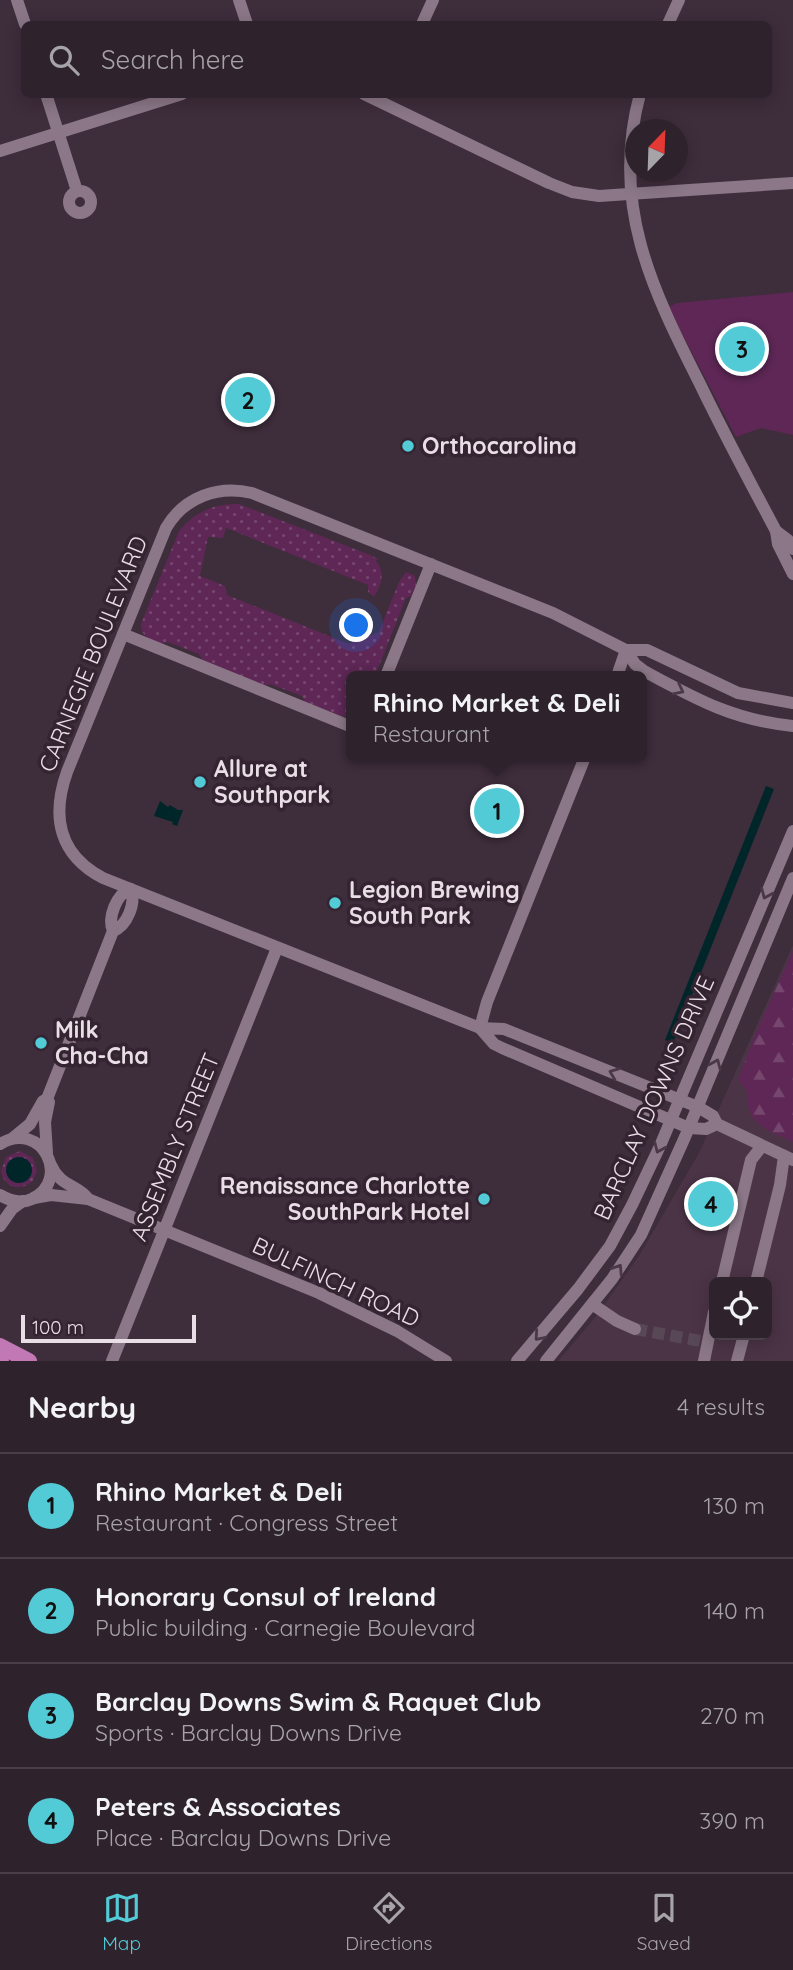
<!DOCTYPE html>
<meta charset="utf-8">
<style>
body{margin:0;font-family:Quicksand,sans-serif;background:#362a34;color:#f1f3f6}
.controls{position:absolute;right:21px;bottom:21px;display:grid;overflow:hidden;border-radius:10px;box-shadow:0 4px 18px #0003}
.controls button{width:63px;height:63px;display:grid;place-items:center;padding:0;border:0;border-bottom:2px solid #493f48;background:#2e222c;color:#f1f3f6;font:35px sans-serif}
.compass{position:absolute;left:625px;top:119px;width:63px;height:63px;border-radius:50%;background:#2e222c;box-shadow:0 4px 18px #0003;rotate:23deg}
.scale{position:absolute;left:21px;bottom:18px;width:175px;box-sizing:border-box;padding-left:7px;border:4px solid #e9dde6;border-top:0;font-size:19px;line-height:24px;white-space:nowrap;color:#e9dde6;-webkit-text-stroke:5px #342331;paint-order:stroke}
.you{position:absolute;left:357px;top:626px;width:24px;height:24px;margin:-18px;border:5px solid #fff;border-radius:50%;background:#1a73e8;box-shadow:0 0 0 10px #1a73e833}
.badge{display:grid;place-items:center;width:46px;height:46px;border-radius:50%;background:#52cbd7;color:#111;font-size:23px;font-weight:700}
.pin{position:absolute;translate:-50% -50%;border:4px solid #fff;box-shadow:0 2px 7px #0006}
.popup{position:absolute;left:346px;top:671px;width:301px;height:91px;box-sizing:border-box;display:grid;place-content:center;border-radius:10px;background:#2e222c;filter:drop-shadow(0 2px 5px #0005);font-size:23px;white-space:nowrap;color:#a7a4a9}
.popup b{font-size:26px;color:#f1f3f6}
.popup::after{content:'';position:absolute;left:50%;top:100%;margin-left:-14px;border:14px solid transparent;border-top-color:#2e222c}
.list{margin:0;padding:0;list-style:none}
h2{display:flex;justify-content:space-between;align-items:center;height:91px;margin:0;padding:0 28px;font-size:30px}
h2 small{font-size:23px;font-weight:400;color:#a7a4a9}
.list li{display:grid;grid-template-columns:46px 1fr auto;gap:21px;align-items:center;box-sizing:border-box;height:105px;padding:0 28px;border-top:2px solid #493f48}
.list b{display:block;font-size:26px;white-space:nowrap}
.list p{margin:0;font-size:23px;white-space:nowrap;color:#a7a4a9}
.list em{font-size:23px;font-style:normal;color:#a7a4a9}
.icon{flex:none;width:38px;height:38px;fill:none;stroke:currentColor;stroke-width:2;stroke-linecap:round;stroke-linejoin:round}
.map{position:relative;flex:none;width:793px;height:1361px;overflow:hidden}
.search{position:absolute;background:#2e222c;box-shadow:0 4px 18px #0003;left:21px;right:21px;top:21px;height:77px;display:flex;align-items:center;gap:18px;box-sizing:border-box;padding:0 24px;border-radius:10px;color:#a7a4a9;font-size:26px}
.sheet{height:511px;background:#2e222c}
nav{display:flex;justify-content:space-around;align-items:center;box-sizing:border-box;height:98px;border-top:2px solid #493f48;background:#2e222c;font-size:19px;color:#a7a4a9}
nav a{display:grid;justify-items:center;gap:4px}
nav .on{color:#52cbd7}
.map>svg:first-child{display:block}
</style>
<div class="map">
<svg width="793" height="1361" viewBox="0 0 793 1361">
<defs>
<pattern id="grass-dots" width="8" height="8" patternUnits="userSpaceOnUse" patternTransform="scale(1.75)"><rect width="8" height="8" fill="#5e2756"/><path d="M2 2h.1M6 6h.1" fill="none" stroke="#75466e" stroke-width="1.8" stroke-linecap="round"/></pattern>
<pattern id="forest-firs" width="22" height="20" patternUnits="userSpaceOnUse" patternTransform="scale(1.75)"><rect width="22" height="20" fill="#5e2756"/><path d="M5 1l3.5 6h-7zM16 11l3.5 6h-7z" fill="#75466e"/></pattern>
</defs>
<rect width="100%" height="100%" fill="#3e2d3b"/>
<path fill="#4b3446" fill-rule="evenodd" d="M793,945V1361H558L594,1319L639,1256L699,1153ZM714,1282H767V1335H714Z"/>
<g fill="url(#grass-dots)">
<path d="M239,504L370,555L378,559L376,561C386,572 381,586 374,597L368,592V585L226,528L223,538L208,537L200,576L225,586L227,595L349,644L379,632L399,582L406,572L415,576L416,585L411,596L406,598L375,676H352V720L305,702L302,696L270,684L265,686L202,660L199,654L168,642L161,644C151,639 140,637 141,624L179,531C196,511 213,504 239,504Z"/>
<path d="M20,1151L33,1158L37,1171L32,1182C18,1192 4,1187 1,1171L6,1157Z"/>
</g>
<path fill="url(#forest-firs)" d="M793,951V1142C780,1135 755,1128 750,1112C745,1097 752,1094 738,1080L755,1035Z"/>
<polygon fill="#5e2756" points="793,292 793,435 761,428 736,437 668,307 677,303"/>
<g fill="#00262a">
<polygon points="766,786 774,789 673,1043 665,1040"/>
<polygon points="160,801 168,807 170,805 178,810 183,810 177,826 172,824 173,822 154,816"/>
<circle cx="19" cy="1170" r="13"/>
</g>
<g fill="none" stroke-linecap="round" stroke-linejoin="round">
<polyline stroke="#584755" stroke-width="12" stroke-dasharray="12 6" stroke-linecap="butt" points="635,1329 701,1341"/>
<g stroke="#8b7787" stroke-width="12">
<polyline points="17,0 25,24"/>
<polyline points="239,0 247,24"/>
<polyline points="422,24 433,0"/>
<polyline points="668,24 679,0"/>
<polyline points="46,94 77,191"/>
<polyline points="364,94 549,183 572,192 599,196 793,183"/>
<path d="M640,94C610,204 652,289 700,384C724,434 750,482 776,531L778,544L793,574"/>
<polyline points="0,151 182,94"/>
<circle cx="80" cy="202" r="11"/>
<polyline points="776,531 788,540 793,549"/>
<polyline points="123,634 352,727"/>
<polyline points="626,650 647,650 738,693 793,703"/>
<polyline points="386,676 431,564"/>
<polyline points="617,676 626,650"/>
<path d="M585,757L487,1002L480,1028L103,878C59,855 51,817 67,772L166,528C184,497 218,485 252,493L553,613L626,650L635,664L644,671C696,699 733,720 793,726"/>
<path d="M130,889C137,902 127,926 113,931C107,917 117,894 130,889Z"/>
<polyline points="47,1099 113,931"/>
<polyline points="717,1124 706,1129 689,1128 502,1048 494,1044 480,1028 504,1029 698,1107 713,1116 717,1124 793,1160"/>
<polyline points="13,1138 30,1124 43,1101 47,1099 49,1102 45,1122 47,1153"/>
<path d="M0,1144C42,1119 72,1180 32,1199C21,1204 10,1201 0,1195"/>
<path d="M34,1198L51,1195L88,1199C79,1185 60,1187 51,1165"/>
<polyline points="88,1199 319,1293 397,1331 446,1361"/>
<polyline points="0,1226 12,1209 23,1201"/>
<polyline points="722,1282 751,1160 762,1146"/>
<polyline points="756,1282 780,1185 784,1156"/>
<polyline points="592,1304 617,1321 635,1329"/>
<polyline points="112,1361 277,948"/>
<polyline points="517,1361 578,1289 610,1246 632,1205 660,1146 793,831"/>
<polyline points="546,1361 612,1279 641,1235 685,1137 793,878"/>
<polyline points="704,1361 714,1312"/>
<polyline points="737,1361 744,1335"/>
</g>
<g stroke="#c178b5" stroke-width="16">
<polyline points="0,1346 29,1361"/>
<polyline points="0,1361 1,1361"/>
</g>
</g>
<defs><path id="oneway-chevron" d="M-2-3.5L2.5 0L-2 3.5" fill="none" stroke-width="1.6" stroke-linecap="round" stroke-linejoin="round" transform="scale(1.75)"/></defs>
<g stroke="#4a3846">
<use href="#oneway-chevron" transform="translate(679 690) rotate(27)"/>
<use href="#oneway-chevron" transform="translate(766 894) rotate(113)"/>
<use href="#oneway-chevron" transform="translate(716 1064) rotate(-67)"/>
<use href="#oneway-chevron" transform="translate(614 1073) rotate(-158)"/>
<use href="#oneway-chevron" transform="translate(659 1148) rotate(114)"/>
<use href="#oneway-chevron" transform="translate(618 1269) rotate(-57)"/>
<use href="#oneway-chevron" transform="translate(539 1336) rotate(131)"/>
</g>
<g fill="#52cbd7" stroke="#342331" stroke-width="2.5">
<circle cx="408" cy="446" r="7"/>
<circle cx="200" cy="782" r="7"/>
<circle cx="335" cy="903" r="7"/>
<circle cx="41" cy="1043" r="7"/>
<circle cx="484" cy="1199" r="7"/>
</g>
<g text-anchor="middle" stroke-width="7" stroke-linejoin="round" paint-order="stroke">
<g font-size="23" font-weight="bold" fill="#e9dde6" stroke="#342331" text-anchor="start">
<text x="422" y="454">Orthocarolina</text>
<text x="214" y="777">Allure at<tspan x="214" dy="26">Southpark</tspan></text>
<text x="349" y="898">Legion Brewing<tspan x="349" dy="26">South Park</tspan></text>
<text x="55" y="1038">Milk<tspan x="55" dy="26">Cha-Cha</tspan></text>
<text x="470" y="1194" text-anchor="end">Renaissance Charlotte<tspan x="470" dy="26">SouthPark Hotel</tspan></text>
</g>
<g font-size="23" fill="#e9dde6" stroke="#342331">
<text transform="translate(93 654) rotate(-68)" y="8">CARNEGIE BOULEVARD</text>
<text transform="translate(654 1098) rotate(-66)" y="8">BARCLAY DOWNS DRIVE</text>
<text transform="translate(175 1147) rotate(-68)" y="8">ASSEMBLY STREET</text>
<text transform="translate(336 1282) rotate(25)" y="8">BULFINCH ROAD</text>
</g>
</g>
</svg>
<div class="controls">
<button><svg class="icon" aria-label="locate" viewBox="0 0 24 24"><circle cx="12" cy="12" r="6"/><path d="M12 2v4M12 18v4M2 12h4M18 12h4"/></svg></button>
</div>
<svg class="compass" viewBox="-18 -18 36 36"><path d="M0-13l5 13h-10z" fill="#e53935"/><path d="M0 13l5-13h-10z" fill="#a7a4a9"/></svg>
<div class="scale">100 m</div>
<div class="you"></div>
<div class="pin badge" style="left:497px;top:811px">1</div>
<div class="popup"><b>Rhino Market &amp; Deli</b>Restaurant</div>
<div class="pin badge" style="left:248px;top:400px">2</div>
<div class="pin badge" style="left:742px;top:349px">3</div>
<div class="pin badge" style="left:711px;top:1204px">4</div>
<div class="search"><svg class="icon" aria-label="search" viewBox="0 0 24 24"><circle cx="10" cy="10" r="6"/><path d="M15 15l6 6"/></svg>Search here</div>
</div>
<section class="sheet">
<h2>Nearby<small>4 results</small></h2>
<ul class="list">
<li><span class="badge">1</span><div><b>Rhino Market &amp; Deli</b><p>Restaurant · Congress Street</p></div><em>130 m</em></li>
<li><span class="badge">2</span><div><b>Honorary Consul of Ireland</b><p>Public building · Carnegie Boulevard</p></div><em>140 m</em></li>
<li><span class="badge">3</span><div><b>Barclay Downs Swim &amp; Raquet Club</b><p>Sports · Barclay Downs Drive</p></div><em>270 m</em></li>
<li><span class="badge">4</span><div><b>Peters &amp; Associates</b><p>Place · Barclay Downs Drive</p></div><em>390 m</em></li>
</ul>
</section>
<nav>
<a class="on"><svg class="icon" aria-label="map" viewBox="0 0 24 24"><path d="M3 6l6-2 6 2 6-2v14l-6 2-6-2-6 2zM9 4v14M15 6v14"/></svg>Map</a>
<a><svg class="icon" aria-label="directions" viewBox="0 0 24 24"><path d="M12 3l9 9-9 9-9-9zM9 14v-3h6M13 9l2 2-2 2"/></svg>Directions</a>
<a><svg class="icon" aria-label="saved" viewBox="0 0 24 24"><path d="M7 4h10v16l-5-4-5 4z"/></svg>Saved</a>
</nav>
